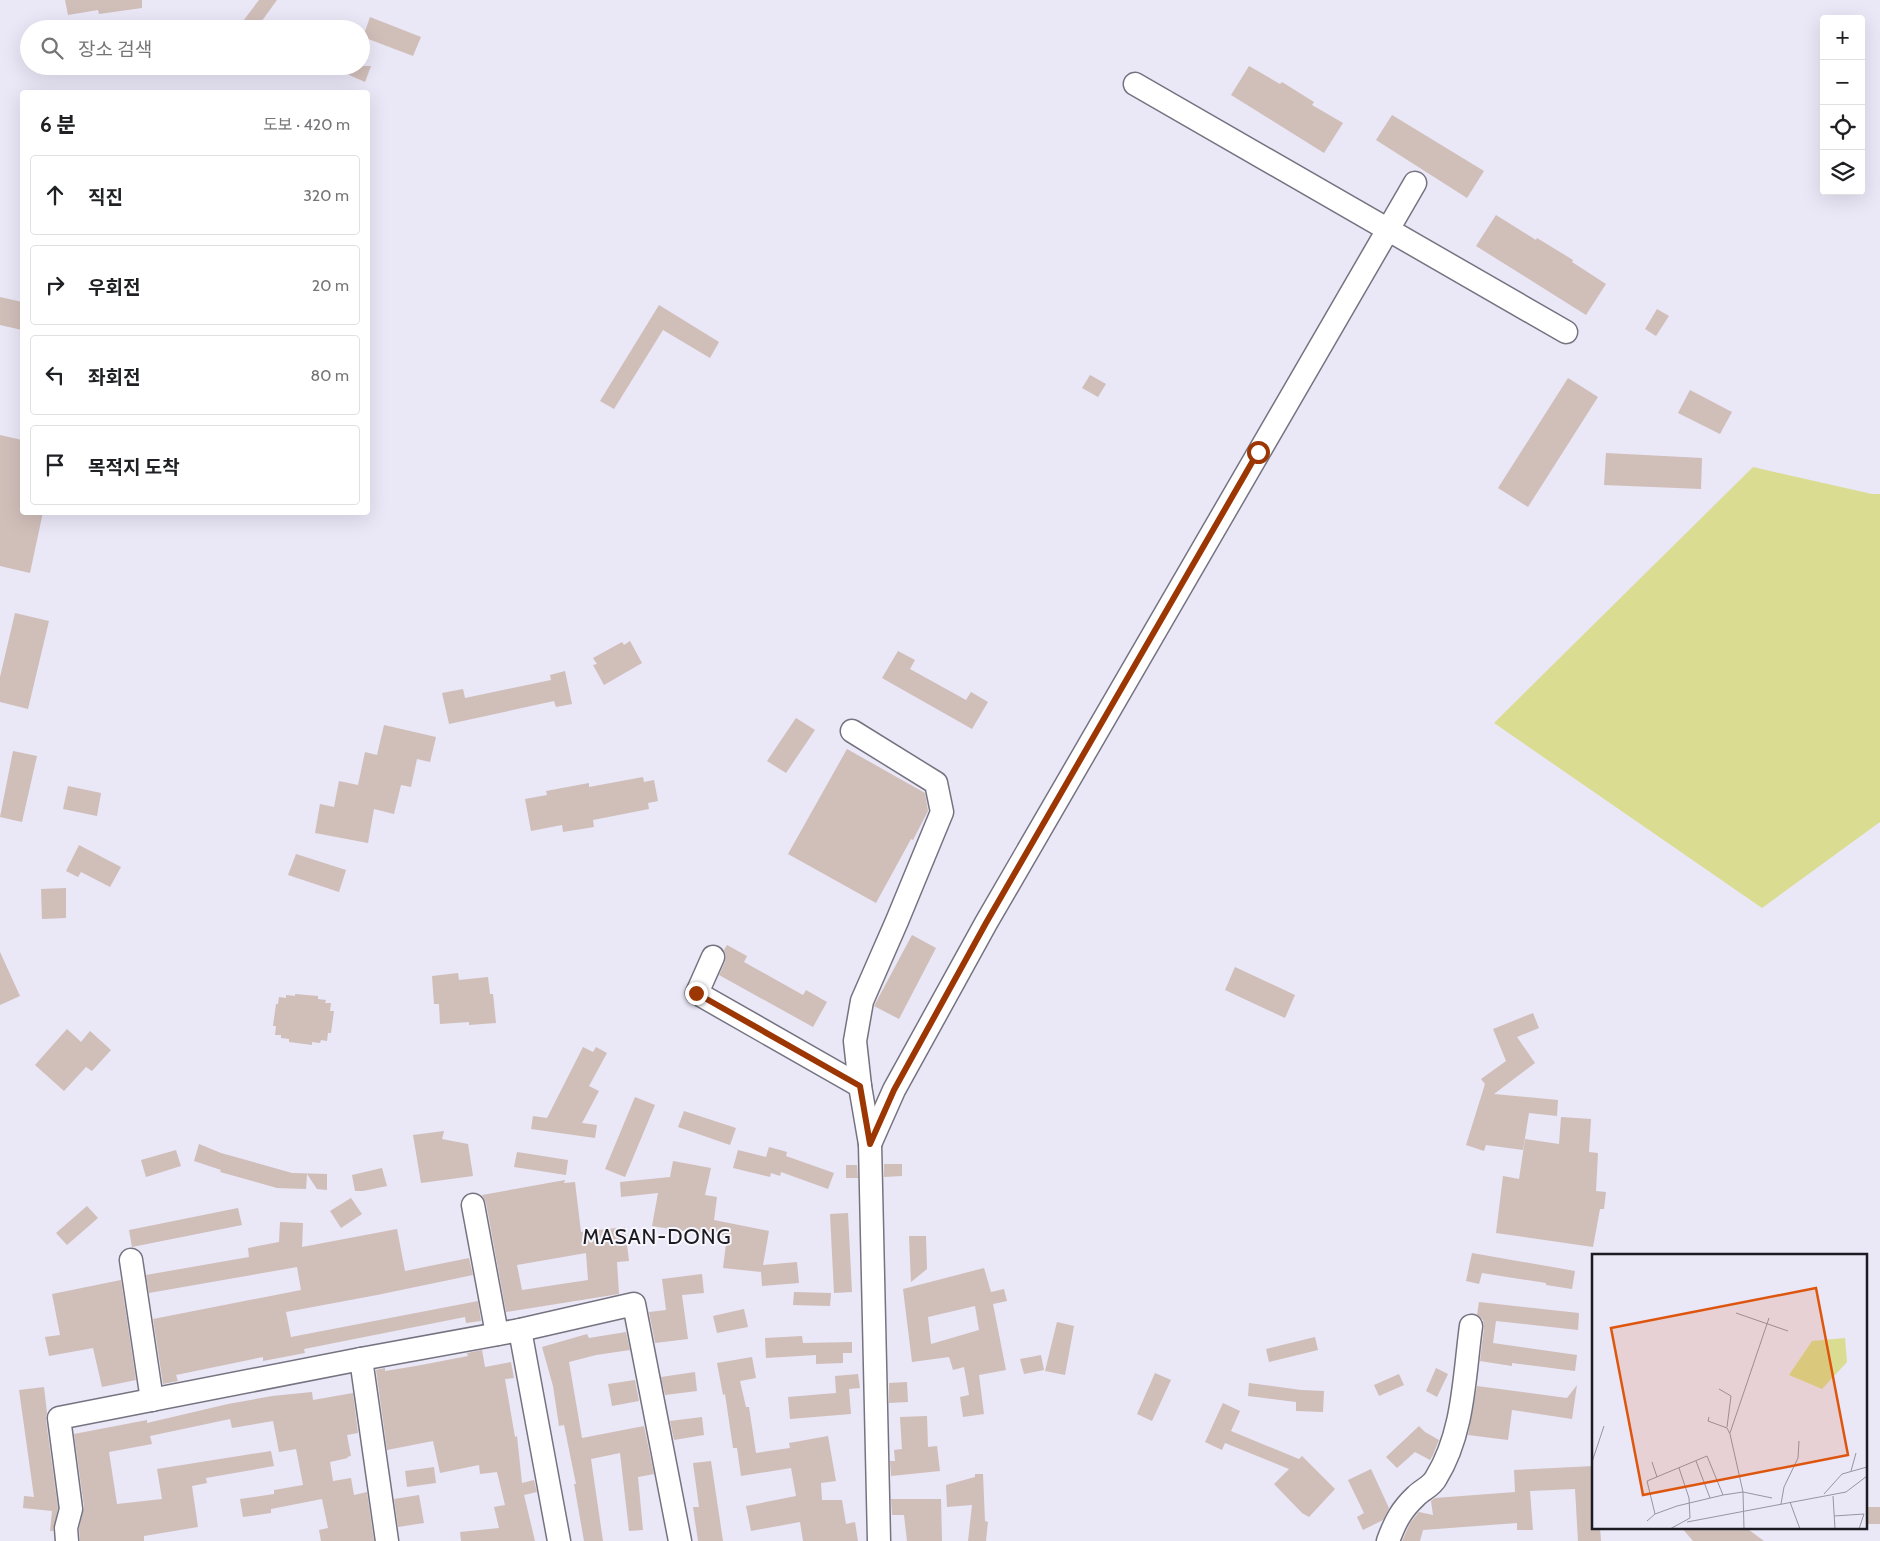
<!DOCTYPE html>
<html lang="ko">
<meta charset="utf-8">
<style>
body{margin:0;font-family:Cabin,"Noto Sans KR",sans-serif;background:#f2f2f2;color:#202124}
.controls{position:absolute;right:15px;top:15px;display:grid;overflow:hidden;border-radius:5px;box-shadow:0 5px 20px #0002}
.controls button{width:45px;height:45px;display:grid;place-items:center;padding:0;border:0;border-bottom:1px solid #e0e0e0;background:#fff;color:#202124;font:25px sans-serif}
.stop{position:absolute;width:15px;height:15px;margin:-11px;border:4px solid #9c3704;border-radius:50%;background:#fff}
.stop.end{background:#9c3704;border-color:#fff;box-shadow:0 1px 5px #0008}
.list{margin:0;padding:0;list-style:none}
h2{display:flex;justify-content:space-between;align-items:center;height:65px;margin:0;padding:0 20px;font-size:21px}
h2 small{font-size:16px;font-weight:400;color:#757577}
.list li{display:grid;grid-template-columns:32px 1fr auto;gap:15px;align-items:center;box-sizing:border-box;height:80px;margin:0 10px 10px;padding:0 10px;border:1px solid #e0e0e0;border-radius:5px}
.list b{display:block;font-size:19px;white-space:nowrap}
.list em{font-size:16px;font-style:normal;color:#757577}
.icon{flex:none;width:28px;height:28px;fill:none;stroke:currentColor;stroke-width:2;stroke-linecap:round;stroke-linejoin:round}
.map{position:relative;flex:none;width:1880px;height:1541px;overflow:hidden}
.search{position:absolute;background:#fff;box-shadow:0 5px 20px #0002;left:20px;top:20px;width:350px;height:55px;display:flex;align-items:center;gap:12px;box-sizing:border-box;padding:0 18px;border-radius:28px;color:#757577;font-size:19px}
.panel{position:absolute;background:#fff;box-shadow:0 5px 20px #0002;left:20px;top:90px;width:350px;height:425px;border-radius:5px}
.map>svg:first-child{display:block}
</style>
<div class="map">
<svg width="1880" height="1541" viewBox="0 0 1880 1541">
<rect width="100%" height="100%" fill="#eae7f7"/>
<polygon fill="#dadd91" points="1753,467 1872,494 1880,494 1880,822 1762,908 1494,723"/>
<g fill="#d0beb9" fill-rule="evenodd">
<polygon points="65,0 142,0 142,8 99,14 98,10 68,15"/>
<polygon points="259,0 277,0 256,29 237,29"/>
<polygon points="370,17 421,37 413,56 363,37"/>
<polygon points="329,66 371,66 365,82"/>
<polygon points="1249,66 1280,84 1282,82 1314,102 1312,105 1343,123 1324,153 1231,95"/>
<polygon points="1392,115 1484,171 1467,198 1376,140"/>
<polygon points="1496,215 1536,240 1537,238 1573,260 1572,262 1606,284 1586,315 1476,246"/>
<polygon points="0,297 22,302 22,330 0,325"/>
<polygon points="659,305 719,342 710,358 663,330 614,409 600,401"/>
<polygon points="1657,309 1669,316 1656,336 1645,329"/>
<polygon points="1090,375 1106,384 1098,397 1082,388"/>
<polygon points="1568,378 1598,397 1528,507 1498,488"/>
<polygon points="1690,390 1732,412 1720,434 1678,413"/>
<polygon points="0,435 22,440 22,512 43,512 30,573 0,566"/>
<polygon points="1606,453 1702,458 1701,489 1604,485"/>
<polygon points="15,613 49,621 28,709 0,702 0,677"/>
<polygon points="630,641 642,663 604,685 593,665 597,664 593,658 622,642 624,645"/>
<polygon points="898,651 915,660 910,669 966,700 971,692 988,702 972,729 882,678"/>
<polygon points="565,671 572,704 556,707 554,701 449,724 442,693 463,689 465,698 551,680 550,675"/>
<polygon points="796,718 815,730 786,773 767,761"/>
<polygon points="384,725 436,737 430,762 417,759 411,787 401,785 394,814 374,809 368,843 315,833 320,804 334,807 339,781 358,785 365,752 377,755"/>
<polygon points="847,749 925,793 928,811 913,840 911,839 876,903 788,854"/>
<polygon points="13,751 37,756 22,822 0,817"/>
<polygon points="643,777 644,782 654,780 658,801 648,803 649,809 593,820 594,827 563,832 562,825 531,831 525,799 547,795 546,791 589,783 589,787"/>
<polygon points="68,786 101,793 97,816 63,809"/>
<polygon points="79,845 121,867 110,887 81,872 78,877 66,871"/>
<polygon points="296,854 346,870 339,892 288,875"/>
<polygon points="66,888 66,918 42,919 41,889"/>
<polygon points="912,935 936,948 899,1019 874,1006"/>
<polygon points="727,945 747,956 744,962 803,995 806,990 827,1002 813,1027 719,975 725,962 726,956 724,950"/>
<polygon points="0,952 20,996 0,1005"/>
<polygon points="1235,967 1295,995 1285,1018 1225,990"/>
<polygon points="458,973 459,980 488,977 490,994 493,994 496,1023 469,1025 469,1022 440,1024 439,1004 434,1004 432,976"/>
<polygon points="295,994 318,996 318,999 326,1000 325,1003 331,1003 330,1011 334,1011 331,1033 328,1033 327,1041 321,1040 320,1043 312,1042 312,1045 289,1042 289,1039 281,1038 281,1035 275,1035 276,1026 273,1026 276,1004 278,1004 279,997 286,998 286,995 295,996"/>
<polygon points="1533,1013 1539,1028 1517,1037 1535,1063 1494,1094 1558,1100 1557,1116 1529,1113 1523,1150 1486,1145 1484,1151 1466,1145 1485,1084 1481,1079 1506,1061 1493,1029"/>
<polygon points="67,1029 81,1042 90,1031 111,1050 92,1071 86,1067 64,1091 35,1065"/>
<polygon points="583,1047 593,1052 596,1047 607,1053 589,1086 599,1091 582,1123 597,1125 595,1138 531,1129 533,1116 547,1118"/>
<polygon points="635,1097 655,1105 625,1177 605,1169"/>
<polygon points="684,1111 736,1128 730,1145 678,1127"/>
<polygon points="1561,1117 1591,1119 1589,1152 1598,1153 1596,1191 1606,1192 1604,1209 1600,1209 1593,1247 1496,1233 1503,1176 1519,1179 1525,1139 1559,1144"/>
<polygon points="444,1131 442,1139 468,1144 473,1176 421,1183 413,1135"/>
<polygon points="199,1144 221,1153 292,1173 327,1174 327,1190 317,1189 307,1174 306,1189 277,1188 220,1172 221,1170 194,1161"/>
<polygon points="769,1147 787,1152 786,1156 834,1173 828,1189 781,1172 780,1176 771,1173 770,1177 733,1168 738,1150 766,1157"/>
<polygon points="176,1150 181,1166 146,1177 141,1160"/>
<polygon points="517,1152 568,1160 566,1175 514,1167"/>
<polygon points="673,1161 711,1168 705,1195 717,1197 714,1220 769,1231 763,1265 797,1262 799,1283 762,1286 761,1272 723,1268 727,1236 702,1231 701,1234 652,1226 658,1193 621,1197 620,1182 670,1177"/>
<polygon points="884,1164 902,1164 902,1176 884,1177"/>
<polygon points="846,1165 857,1165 858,1178 846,1178"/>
<polygon points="382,1168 387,1186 363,1191 355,1191 352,1175"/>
<path d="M565,1180L564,1183L575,1182L581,1232L625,1227L629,1261L617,1262L619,1294L506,1312L486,1203L482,1195ZM586,1253L588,1280L522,1290L517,1265Z"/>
<polygon points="351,1198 362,1214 341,1228 330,1211"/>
<polygon points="87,1206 98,1218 67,1245 56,1233"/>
<polygon points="238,1208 242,1225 132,1247 129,1230"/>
<polygon points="848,1213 852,1292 834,1293 830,1214"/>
<polygon points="280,1222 303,1223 302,1247 397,1229 405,1271 469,1258 473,1275 377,1295 286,1312 291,1337 478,1301 481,1321 466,1323 465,1317 304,1349 305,1353 263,1361 263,1357 176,1375 178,1381 163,1384 153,1319 301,1290 297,1267 149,1293 146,1275 249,1257 248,1248 279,1242"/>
<polygon points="909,1236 926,1236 927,1269 911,1282"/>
<polygon points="1472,1253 1575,1271 1572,1289 1546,1285 1546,1283 1482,1273 1479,1284 1466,1281"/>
<path d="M984,1268L991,1292L1004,1289L1007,1301L993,1304L1006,1370L979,1375L984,1414L963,1417L960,1397L969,1395L964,1367L953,1370L949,1357L912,1362L903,1289ZM975,1306L979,1330L931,1344L928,1317Z"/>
<polygon points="702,1274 704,1293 682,1295 688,1339 655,1343 649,1312 666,1310 662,1279"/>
<polygon points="121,1280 136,1380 102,1387 93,1348 49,1356 45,1337 60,1335 52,1294"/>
<polygon points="794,1292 831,1293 830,1306 793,1305"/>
<polygon points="1479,1302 1579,1313 1578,1330 1496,1321 1493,1343 1577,1355 1575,1371 1512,1363 1512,1366 1480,1361 1484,1327 1483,1320 1477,1315"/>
<polygon points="744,1309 748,1327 717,1333 713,1316"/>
<polygon points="1057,1322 1074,1326 1065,1375 1045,1371"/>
<polygon points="626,1332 630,1350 596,1355 569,1362 582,1438 644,1426 654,1474 638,1477 643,1530 629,1531 620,1453 591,1459 603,1541 584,1541 574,1484 576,1484 564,1425 559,1426 553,1386 542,1347 587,1334 589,1338"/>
<polygon points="802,1336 803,1343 852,1342 852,1353 843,1353 843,1363 816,1364 816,1355 766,1358 765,1338"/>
<polygon points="1315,1337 1318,1350 1269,1362 1266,1349"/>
<polygon points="482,1350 485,1367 511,1362 514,1378 505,1379 515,1437 517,1436 522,1483 534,1480 537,1492 524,1495 535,1541 461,1541 460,1532 499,1528 494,1507 505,1505 497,1472 480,1474 479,1465 440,1473 433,1441 387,1450 376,1370 385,1368 385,1371 416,1366 468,1356 467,1353"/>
<polygon points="1041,1355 1044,1370 1024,1374 1020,1359"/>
<polygon points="752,1357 756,1378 740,1381 746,1407 749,1407 756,1453 790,1448 789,1443 828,1436 836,1481 821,1483 822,1500 842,1500 846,1524 855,1522 858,1541 803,1541 800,1522 751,1531 746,1506 796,1496 791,1468 741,1476 737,1448 733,1448 725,1394 723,1395 717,1363"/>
<polygon points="1436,1368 1448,1374 1437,1397 1426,1391"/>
<polygon points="695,1372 697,1391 665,1395 661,1377"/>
<polygon points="1155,1373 1171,1380 1152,1421 1137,1414"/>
<polygon points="858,1374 860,1388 849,1389 851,1414 790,1419 788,1397 836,1393 835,1376"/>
<polygon points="1399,1374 1404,1385 1379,1396 1374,1385"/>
<polygon points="635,1380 639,1401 612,1406 608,1384"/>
<polygon points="907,1382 908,1402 889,1403 889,1383"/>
<polygon points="1249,1383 1301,1390 1324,1391 1323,1412 1296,1411 1296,1402 1248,1396"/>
<polygon points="1577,1385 1572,1419 1512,1410 1508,1440 1468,1435 1477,1386 1567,1398"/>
<polygon points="44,1387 47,1413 46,1420 58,1508 53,1531 50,1531 52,1511 23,1508 24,1496 34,1497 19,1390"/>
<polygon points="312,1392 313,1400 353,1393 358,1433 347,1435 351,1456 347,1457 348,1458 330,1462 333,1481 351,1478 354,1495 367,1492 374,1541 321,1541 319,1530 328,1528 322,1499 271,1509 271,1513 243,1517 240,1499 274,1494 274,1490 303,1485 296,1449 279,1452 273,1421 232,1428 230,1419 150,1436 152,1444 109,1452 117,1504 162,1499 157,1469 271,1451 274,1466 206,1478 207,1483 192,1486 198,1527 144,1536 144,1541 80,1541 79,1529 84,1507 74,1434 147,1420 147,1423 228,1404 272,1396"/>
<polygon points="1223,1403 1240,1411 1231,1431 1299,1459 1302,1456 1335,1489 1309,1517 1302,1513 1274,1484 1289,1469 1225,1443 1222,1450 1205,1442"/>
<polygon points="927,1416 928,1447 937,1446 940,1471 891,1476 890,1461 895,1461 894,1450 902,1449 900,1417"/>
<polygon points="702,1417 704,1435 674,1440 670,1421"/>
<polygon points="1419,1426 1425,1432 1439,1440 1433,1455 1430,1460 1415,1452 1397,1468 1386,1457"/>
<polygon points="711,1461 723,1541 698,1541 693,1507 699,1507 693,1463"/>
<polygon points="1594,1466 1594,1527 1600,1527 1601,1541 1578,1541 1575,1489 1530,1491 1533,1530 1517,1530 1517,1523 1423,1530 1420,1541 1402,1541 1410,1523 1419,1512 1433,1515 1431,1501 1435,1498 1515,1492 1514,1470"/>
<polygon points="434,1467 436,1483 407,1487 405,1471"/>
<polygon points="1371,1469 1389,1508 1383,1520 1363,1530 1357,1517 1364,1513 1348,1480"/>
<polygon points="975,1474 983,1474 985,1521 988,1522 986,1541 968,1541 972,1505 947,1507 946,1485 975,1477"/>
<polygon points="419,1495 424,1523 398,1527 394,1499"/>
<polygon points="891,1499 941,1499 942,1541 907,1541 904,1515 892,1515"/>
<rect x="1866" y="1507" width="14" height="17"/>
<polygon points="1681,1527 1745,1527 1764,1541 1693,1541"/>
</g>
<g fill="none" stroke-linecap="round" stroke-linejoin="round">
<defs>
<g id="minor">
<polyline points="1135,84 1566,332"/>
<polyline points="852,731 936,783 942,812 897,921 862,1001 855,1041 860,1086"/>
<polyline points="713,957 697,993 860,1086 870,1144 879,1541"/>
<polyline points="870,1144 894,1090 986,923 1415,183"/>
<polyline points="473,1205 497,1334"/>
<polyline points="131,1260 152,1400"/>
<polyline points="520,1330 559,1541"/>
<polyline points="361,1359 387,1541"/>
<polyline points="67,1541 66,1528 71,1509 59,1418 361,1359 520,1330 634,1304 680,1541"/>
<path d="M1388,1541C1395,1522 1401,1510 1416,1496C1422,1490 1432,1486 1436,1478C1464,1433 1464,1377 1471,1326"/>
</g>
</defs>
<use href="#minor" stroke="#767381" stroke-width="25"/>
<use href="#minor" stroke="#fff" stroke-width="22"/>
</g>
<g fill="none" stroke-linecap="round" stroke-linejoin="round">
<polyline stroke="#9c3704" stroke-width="6" points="696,993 860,1086 870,1144 894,1090 986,923 1258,452"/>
</g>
<g text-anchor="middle" stroke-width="4" stroke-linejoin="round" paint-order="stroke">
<g font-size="21" letter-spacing="1" fill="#1c1b21" stroke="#f7f6fc">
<text x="657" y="1244">MASAN-DONG</text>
</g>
</g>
<g transform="translate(1592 1254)">
<rect width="275" height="275" fill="#eae7f7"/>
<path d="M253,84L255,108L230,135L197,121L220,87Z" fill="#dadd91"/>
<path fill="none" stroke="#9895a1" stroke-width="1" d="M144,59L196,77M127,135L139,142L135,173M117,163L116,167L135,174L138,180L151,238L152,275M138,179L177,64M104,207L118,244M0,208L12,172M60,208L65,223M259,217L264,199M232,240L250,220L275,213M241,242L243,275M198,248L208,275M189,250L192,233L206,204L207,187M63,260L55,227L115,202L131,241M242,262L272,260L267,275M55,267L63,260L85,252L131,241L151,238L180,244M95,268L254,238L275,222M78,275L98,264L97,244L87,214"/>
<path fill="#de560d" fill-opacity="0.15" stroke="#de560d" stroke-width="2.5" d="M224,34L256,201L51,241L19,74Z"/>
<rect width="275" height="275" fill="none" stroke="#1c1b21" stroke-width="2.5"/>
</g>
</svg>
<div class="controls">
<button>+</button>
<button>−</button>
<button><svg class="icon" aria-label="locate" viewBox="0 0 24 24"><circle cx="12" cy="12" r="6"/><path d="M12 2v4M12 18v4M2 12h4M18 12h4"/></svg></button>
<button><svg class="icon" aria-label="layers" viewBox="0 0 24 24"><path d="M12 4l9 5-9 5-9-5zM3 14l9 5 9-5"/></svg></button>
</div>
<div class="stop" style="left:1258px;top:452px"></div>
<div class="stop end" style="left:696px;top:993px"></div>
<div class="search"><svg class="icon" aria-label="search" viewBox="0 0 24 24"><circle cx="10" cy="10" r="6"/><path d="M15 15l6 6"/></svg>장소 검색</div>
<section class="panel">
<h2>6 분<small>도보 · 420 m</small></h2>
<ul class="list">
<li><svg class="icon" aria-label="ahead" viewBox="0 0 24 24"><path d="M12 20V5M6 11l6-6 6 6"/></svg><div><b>직진</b></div><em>320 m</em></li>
<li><svg class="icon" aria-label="right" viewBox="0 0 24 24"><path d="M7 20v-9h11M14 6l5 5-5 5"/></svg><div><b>우회전</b></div><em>20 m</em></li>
<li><svg class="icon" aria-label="left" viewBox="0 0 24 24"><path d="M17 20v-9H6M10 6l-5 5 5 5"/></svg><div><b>좌회전</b></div><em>80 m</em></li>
<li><svg class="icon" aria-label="arrive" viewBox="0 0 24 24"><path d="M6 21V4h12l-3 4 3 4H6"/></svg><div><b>목적지 도착</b></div></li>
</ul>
</section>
</div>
